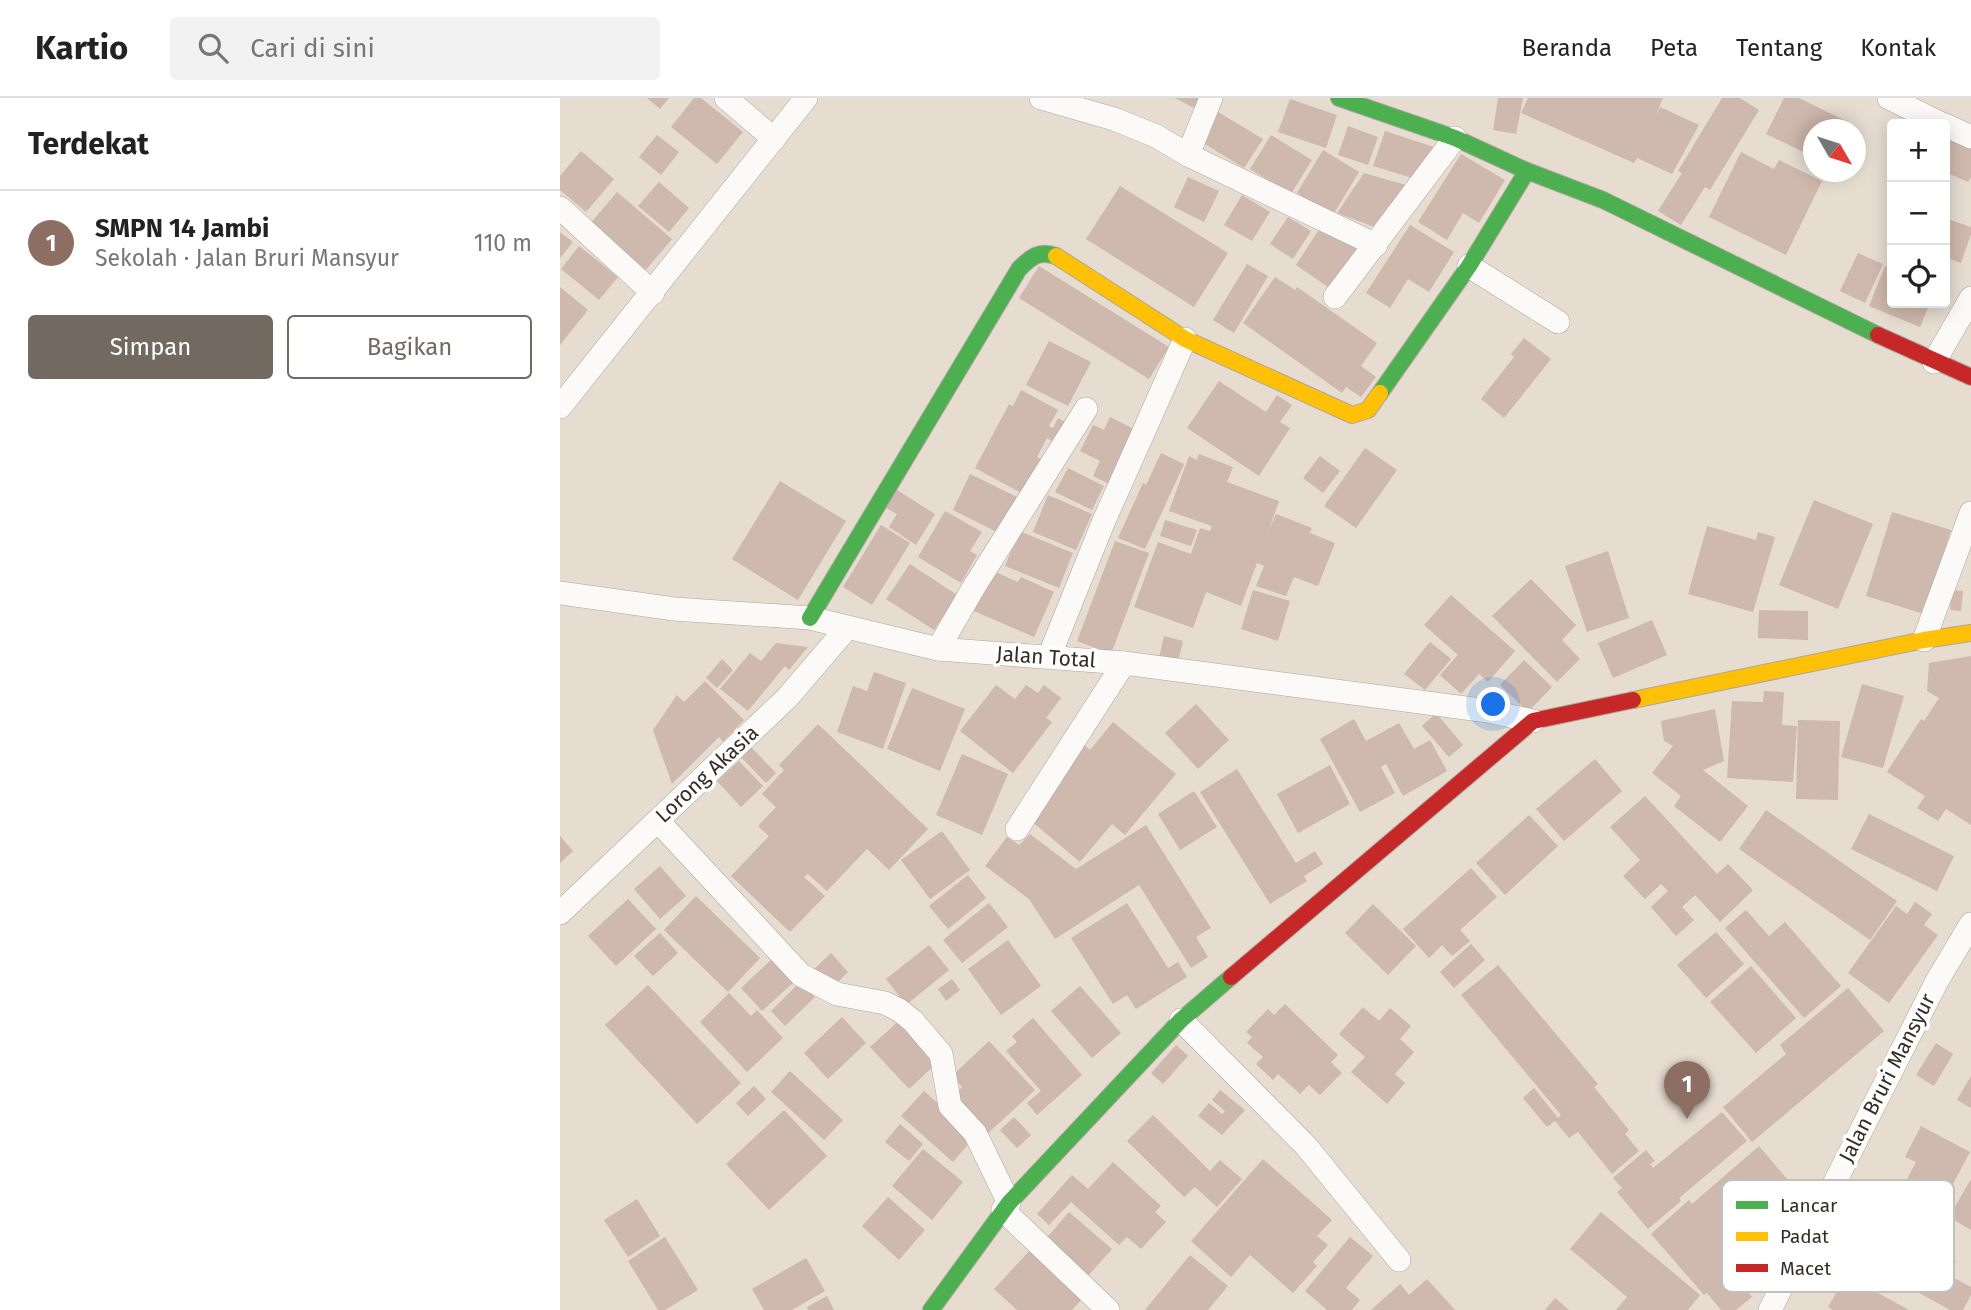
<!DOCTYPE html>
<html lang="id">
<meta charset="utf-8">
<style>
body{margin:0;font-family:"Fira Sans",sans-serif;background:#f2f2f2;color:#222}
.controls{position:absolute;right:21px;top:21px;display:grid;overflow:hidden;border-radius:7px;box-shadow:0 4px 18px #0003}
.controls button{width:63px;height:63px;display:grid;place-items:center;padding:0;border:0;border-bottom:2px solid #e0e0e0;background:#fff;color:#222;font:35px sans-serif}
.compass{position:absolute;left:1243px;top:21px;width:63px;height:63px;border-radius:50%;background:#fff;box-shadow:0 4px 18px #0003;rotate:129deg}
.you{position:absolute;left:934px;top:607px;width:24px;height:24px;margin:-18px;border:5px solid #fff;border-radius:50%;background:#1a73e8;box-shadow:0 0 0 10px #1a73e833}
.badge{display:grid;place-items:center;width:46px;height:46px;border-radius:50%;background:#726a61;color:#fff;font-size:23px;font-weight:700}
.pin{position:absolute;translate:-50% -58px;filter:drop-shadow(0 2px 4px #0008)}
.pin::after{content:'';position:absolute;top:37px;width:24px;height:21px;background:inherit;clip-path:polygon(0 0,100% 0,50% 100%)}
.list{margin:0;padding:0;list-style:none}
h2{display:flex;justify-content:space-between;align-items:center;height:91px;margin:0;padding:0 28px;font-size:30px}
h2 small{font-size:23px;font-weight:400;color:#767676}
.list li{display:grid;grid-template-columns:46px 1fr auto;gap:21px;align-items:center;box-sizing:border-box;height:105px;padding:0 28px;border-top:2px solid #e0e0e0}
.list b{display:block;font-size:26px;white-space:nowrap}
.list p{margin:0;font-size:23px;white-space:nowrap;color:#767676}
.list em{font-size:23px;font-style:normal;color:#767676}
.actions{display:flex;gap:14px;padding:21px 28px}
.actions a{flex:1;padding:16px 0;border:2px solid #726a61;border-radius:7px;text-align:center;font-size:24px;color:#726a61}
.actions .main{background:#726a61;color:#fff}
.icon{flex:none;width:38px;height:38px;fill:none;stroke:currentColor;stroke-width:2;stroke-linecap:round;stroke-linejoin:round}
.map{position:relative;flex:none;width:1411px;height:1212px;overflow:hidden}
header{display:flex;align-items:center;gap:42px;box-sizing:border-box;height:98px;padding:0 35px;background:#fff;border-bottom:2px solid #e0e0e0}
header strong{font-size:33px}
nav{display:flex;gap:38px;margin-inline-start:auto;font-size:24px}
.search{width:490px;height:63px;background:#f2f2f2;display:flex;align-items:center;gap:18px;box-sizing:border-box;padding:0 24px;border-radius:7px;color:#767676;font-size:26px}
main{display:flex}
aside{flex:1;background:#fff}
.map>svg:first-child{display:block}
</style>
<header>
<strong>Kartio</strong>
<div class="search"><svg class="icon" aria-label="search" viewBox="0 0 24 24"><circle cx="10" cy="10" r="6"/><path d="M15 15l6 6"/></svg>Cari di sini</div>
<nav><a>Beranda</a><a>Peta</a><a>Tentang</a><a>Kontak</a></nav>
</header>
<main>
<aside>
<h2>Terdekat<small></small></h2>
<ul class="list">
<li><span class="badge" style="background:#8d6e63">1</span><div><b>SMPN 14 Jambi</b><p>Sekolah · Jalan Bruri Mansyur</p></div><em>110 m</em></li>
</ul>
<div class="actions"><a class="main">Simpan</a><a>Bagikan</a></div>
</aside>
<div class="map">
<svg width="1411" height="1212" viewBox="0 0 1411 1212">
<rect width="100%" height="100%" fill="#e6dcd0"/>
<g fill="#cfb8ad">
<polygon points="87,0 109,0 100,11"/>
<polygon points="134,0 141,0 183,34 157,66 111,29"/>
<polygon points="615,0 643,0 636,11"/>
<polygon points="938,0 963,0 956,36 933,32"/>
<polygon points="968,0 1103,0 1095,19 1100,9 1139,27 1112,76 1077,60 1074,65 961,15"/>
<polygon points="1162,0 1180,0 1199,12 1150,92 1145,89 1121,127 1098,113 1122,75 1118,73"/>
<polygon points="1224,0 1239,0 1286,23 1282,32 1254,32 1254,59 1206,36"/>
<polygon points="730,1 777,17 766,50 718,34"/>
<polygon points="658,14 703,41 684,70 640,43"/>
<polygon points="788,28 818,39 808,67 778,57"/>
<polygon points="825,33 877,50 852,80 813,68"/>
<polygon points="97,37 119,54 101,77 79,59"/>
<polygon points="711,37 752,62 731,96 690,71"/>
<polygon points="1385,39 1411,50 1411,79 1408,84 1385,74"/>
<polygon points="763,52 799,74 773,117 737,95"/>
<polygon points="21,53 54,81 26,114 0,92 0,78"/>
<polygon points="1181,54 1214,71 1219,62 1262,83 1226,157 1149,119"/>
<polygon points="901,56 945,82 919,125 903,115 887,142 858,124"/>
<polygon points="804,75 846,87 817,130 777,115"/>
<polygon points="628,79 659,93 644,124 614,109"/>
<polygon points="99,84 129,110 109,134 78,108"/>
<polygon points="560,88 668,155 634,209 526,141"/>
<polygon points="57,94 112,141 84,174 29,127"/>
<polygon points="682,97 710,114 692,143 664,127"/>
<polygon points="728,119 751,133 733,161 710,146"/>
<polygon points="1385,120 1411,129 1411,136 1401,165 1385,159"/>
<polygon points="762,127 801,153 774,193 736,167"/>
<polygon points="850,127 894,154 869,194 848,181 830,210 806,195"/>
<polygon points="0,134 13,144 0,160"/>
<polygon points="19,148 58,179 39,202 1,171"/>
<polygon points="1298,155 1323,166 1305,205 1280,193"/>
<polygon points="687,166 708,178 674,235 653,222"/>
<polygon points="479,168 609,249 589,281 459,200"/>
<polygon points="1325,168 1332,171 1332,205 1370,205 1360,229 1309,208"/>
<polygon points="715,179 735,192 737,189 817,245 801,268 816,279 801,299 786,289 782,295 683,225"/>
<polygon points="0,189 28,212 0,247"/>
<polygon points="964,240 991,261 944,320 921,301 954,259 951,256"/>
<polygon points="489,243 531,264 508,308 466,287"/>
<polygon points="659,283 706,314 717,297 732,307 720,324 730,330 699,378 627,330"/>
<polygon points="461,292 498,312 489,328 493,330 498,320 507,325 495,345 487,340 477,359 485,364 467,398 415,370 449,306 453,308"/>
<polygon points="550,319 576,332 549,386 533,378 540,363 520,353 533,327 544,332"/>
<polygon points="805,350 837,372 796,430 764,408"/>
<polygon points="601,355 624,366 585,451 558,440 583,385 586,387"/>
<polygon points="639,356 673,369 667,384 719,403 708,434 716,416 752,430 750,435 775,445 758,488 734,479 726,498 696,488 704,468 697,465 681,508 646,494 633,530 574,509 598,444 631,456 640,430 650,433 652,428 609,413 629,358 637,362"/>
<polygon points="760,358 780,373 763,395 743,380"/>
<polygon points="508,370 544,388 532,412 495,394"/>
<polygon points="410,376 457,399 439,435 393,412"/>
<polygon points="220,383 286,423 238,502 172,461"/>
<polygon points="337,392 375,416 356,447 329,429 337,416 326,410"/>
<polygon points="488,397 532,416 516,452 473,434"/>
<polygon points="1254,402 1313,426 1278,511 1219,487"/>
<polygon points="385,413 422,434 410,453 417,457 401,485 358,459"/>
<polygon points="1332,414 1391,432 1364,516 1306,498"/>
<polygon points="605,422 637,432 631,448 600,438"/>
<polygon points="321,427 350,445 312,507 283,489"/>
<polygon points="1147,428 1196,442 1198,434 1215,439 1193,514 1128,496"/>
<polygon points="459,433 513,455 499,490 445,468"/>
<polygon points="555,443 589,455 551,556 517,543"/>
<polygon points="1048,453 1069,520 1027,534 1005,468"/>
<polygon points="350,466 397,497 374,532 326,501"/>
<polygon points="426,470 458,484 461,479 494,494 474,539 409,511"/>
<polygon points="971,481 1016,527 1002,542 1020,561 997,584 932,518"/>
<polygon points="693,492 730,503 718,543 681,531"/>
<polygon points="1392,492 1403,493 1401,513 1390,512"/>
<polygon points="891,497 955,553 928,584 919,576 901,596 880,577 898,557 864,527"/>
<polygon points="1199,512 1248,513 1248,542 1198,540"/>
<polygon points="1092,522 1107,557 1053,580 1038,545"/>
<polygon points="604,538 623,543 618,564 599,560"/>
<polygon points="870,544 891,561 865,592 844,576"/>
<polygon points="216,545 248,549 229,572 225,568 188,613 160,591 190,555 201,563"/>
<polygon points="1411,558 1411,727 1386,711 1378,723 1357,710 1365,698 1327,674 1361,621 1364,623 1379,600 1367,593 1369,565"/>
<polygon points="162,561 173,572 157,590 146,580"/>
<polygon points="964,562 992,589 968,614 940,587"/>
<polygon points="314,574 346,585 323,651 277,634 293,588 307,593"/>
<polygon points="145,583 184,622 163,644 159,639 112,686 93,632 117,597 124,604"/>
<polygon points="1302,586 1344,598 1323,670 1281,659"/>
<polygon points="436,587 455,601 466,587 478,595 484,587 501,600 486,620 492,624 453,675 400,633"/>
<polygon points="352,590 405,611 380,673 327,651"/>
<polygon points="1204,593 1224,594 1222,627 1237,628 1233,684 1167,680 1172,603 1203,604"/>
<polygon points="636,606 669,642 638,671 605,635"/>
<polygon points="1155,611 1164,663 1143,672 1188,708 1160,744 1114,708 1121,698 1092,675 1113,648 1104,643 1101,623"/>
<polygon points="876,615 903,647 889,659 862,628"/>
<polygon points="794,621 806,643 839,625 854,651 870,642 887,673 843,698 826,666 821,669 835,695 800,714 760,641"/>
<polygon points="1238,622 1280,623 1278,702 1236,701"/>
<polygon points="553,624 616,676 565,737 552,726 520,764 470,722 502,684 495,678 522,645 530,652"/>
<polygon points="258,626 368,731 329,772 307,751 267,793 248,776 244,779 265,798 230,834 171,778 209,738 198,728 216,709 202,696 224,672 219,667"/>
<polygon points="189,647 216,675 206,685 179,657"/>
<polygon points="402,656 448,676 422,737 376,717"/>
<polygon points="1035,661 1062,693 1004,743 976,711"/>
<polygon points="179,663 203,688 181,709 157,683"/>
<polygon points="770,667 790,706 738,735 717,696"/>
<polygon points="677,671 736,765 755,753 763,766 744,778 747,783 710,806 640,694"/>
<polygon points="634,693 657,729 620,752 598,716"/>
<polygon points="1085,698 1157,776 1168,766 1193,792 1160,824 1135,797 1122,809 1134,822 1116,838 1091,809 1108,793 1101,786 1085,801 1063,778 1080,762 1050,729"/>
<polygon points="1206,712 1337,803 1310,842 1179,751"/>
<polygon points="1309,716 1394,758 1377,793 1291,751"/>
<polygon points="969,717 998,748 945,797 916,765"/>
<polygon points="586,727 651,830 636,839 648,859 631,870 579,787 495,841 469,801 425,768 447,739 459,747 470,736 516,771"/>
<polygon points="382,733 410,772 370,801 341,762"/>
<polygon points="0,738 13,753 0,765"/>
<polygon points="100,768 126,798 100,821 74,791"/>
<polygon points="911,770 937,799 900,832 910,843 892,858 882,847 869,860 843,831"/>
<polygon points="408,777 426,800 388,831 369,808"/>
<polygon points="136,798 200,860 168,894 104,832"/>
<polygon points="68,801 96,831 56,868 28,838"/>
<polygon points="1355,804 1372,816 1364,827 1378,837 1329,905 1288,875 1336,808 1347,816"/>
<polygon points="429,805 448,829 402,865 383,842"/>
<polygon points="567,805 608,870 618,864 627,879 576,911 567,897 553,906 511,840"/>
<polygon points="813,806 856,848 828,877 785,835"/>
<polygon points="1186,812 1209,838 1225,824 1281,888 1244,920 1165,830"/>
<polygon points="1156,834 1184,866 1146,900 1117,867"/>
<polygon points="100,835 118,855 93,878 74,858"/>
<polygon points="448,842 481,888 441,917 408,871"/>
<polygon points="911,846 925,862 894,890 880,874"/>
<polygon points="369,847 389,872 346,907 326,881"/>
<polygon points="271,855 288,874 271,891 253,872"/>
<polygon points="213,860 235,883 202,913 181,890"/>
<polygon points="938,867 1038,986 1034,989 1069,1032 1065,1036 1079,1053 1052,1076 1018,1034 1009,1040 995,1023 987,1029 963,1000 974,990 998,1020 1001,1017 901,897"/>
<polygon points="1191,868 1236,920 1196,955 1150,904"/>
<polygon points="392,881 400,892 386,903 378,891"/>
<polygon points="240,884 255,899 225,928 211,913"/>
<polygon points="88,887 181,985 137,1026 45,927"/>
<polygon points="520,888 561,935 532,960 491,913"/>
<polygon points="1288,890 1324,933 1192,1044 1163,1009 1226,956 1220,947"/>
<polygon points="169,895 191,918 197,912 223,940 187,974 140,924"/>
<polygon points="725,906 778,957 771,964 782,975 760,997 749,987 740,996 718,976 713,982 696,966 703,959 687,945 692,939 686,934 708,911 714,917"/>
<polygon points="803,909 819,923 830,910 851,928 840,941 854,954 835,976 845,985 827,1006 791,974 805,959 779,936"/>
<polygon points="282,919 306,945 268,981 244,955"/>
<polygon points="473,920 522,977 477,1017 467,1005 481,993 446,953 457,944 452,938"/>
<polygon points="341,921 379,963 349,991 310,949"/>
<polygon points="429,943 475,992 425,1038 390,1000 402,989 392,978"/>
<polygon points="1376,945 1393,956 1374,988 1356,977"/>
<polygon points="616,947 628,958 603,986 591,975"/>
<polygon points="230,973 283,1022 264,1042 211,994"/>
<polygon points="1411,978 1411,1010 1397,1002"/>
<polygon points="194,988 206,1001 188,1018 176,1005"/>
<polygon points="660,992 685,1012 662,1037 638,1018 649,1005 662,1016 665,1013 652,1002"/>
<polygon points="364,993 415,1038 393,1064 341,1018"/>
<polygon points="224,1012 267,1058 209,1112 166,1066"/>
<polygon points="1162,1014 1187,1043 1119,1100 1121,1103 1088,1131 1057,1094 1062,1090 1053,1080 1086,1052 1095,1063 1090,1066 1093,1070"/>
<polygon points="593,1017 650,1073 660,1062 682,1081 657,1109 635,1089 624,1099 567,1043"/>
<polygon points="454,1019 471,1037 457,1050 440,1032"/>
<polygon points="340,1026 363,1046 349,1063 325,1044"/>
<polygon points="1361,1028 1410,1054 1383,1105 1345,1085 1356,1064 1345,1059"/>
<polygon points="1199,1048 1227,1081 1161,1139 1183,1164 1171,1174 1192,1199 1176,1212 1161,1212 1147,1195 1144,1197 1091,1136 1129,1102 1132,1106"/>
<polygon points="363,1051 403,1084 372,1122 332,1088"/>
<polygon points="703,1061 772,1122 757,1138 768,1147 753,1164 757,1168 733,1195 690,1157 671,1179 631,1143"/>
<polygon points="553,1064 601,1108 595,1114 606,1124 581,1151 567,1139 559,1147 511,1104 489,1127 477,1116 512,1077 528,1091"/>
<polygon points="1411,1081 1411,1132 1389,1119"/>
<polygon points="328,1099 365,1132 339,1162 302,1128"/>
<polygon points="77,1101 100,1138 68,1159 44,1122"/>
<polygon points="509,1114 552,1151 526,1180 484,1143"/>
<polygon points="1041,1114 1140,1197 1128,1212 1056,1212 1067,1199 1010,1151"/>
<polygon points="105,1139 138,1192 105,1212 98,1212 68,1163"/>
<polygon points="790,1139 813,1158 786,1190 800,1202 792,1212 767,1212 745,1193"/>
<polygon points="1367,1147 1396,1163 1388,1177 1411,1189 1411,1197 1403,1212 1390,1212 1345,1187"/>
<polygon points="472,1150 525,1198 512,1212 457,1212 434,1191"/>
<polygon points="630,1157 668,1188 648,1212 585,1212"/>
<polygon points="246,1160 265,1193 232,1212 204,1212 192,1191"/>
<polygon points="867,1181 895,1212 811,1212 840,1186 849,1197"/>
<polygon points="1298,1184 1349,1212 1273,1212 1268,1209 1282,1185 1294,1192"/>
<polygon points="267,1198 274,1212 248,1212 247,1209"/>
<polygon points="995,1200 1009,1212 985,1212"/>
</g>
<g fill="none" stroke-linecap="round" stroke-linejoin="round">
<defs>
<g id="street">
<polyline points="166,0 214,41"/>
<polyline points="481,0 554,21 596,38 628,57 816,147"/>
<polyline points="1329,0 1382,26"/>
<polyline points="1385,27 1411,39"/>
<polyline points="628,57 651,0"/>
<polyline points="0,110 93,195"/>
<polyline points="909,168 998,224"/>
<polyline points="775,199 895,40"/>
<polyline points="1374,264 1411,200"/>
<polyline points="0,309 246,0"/>
<polyline points="0,495 114,511 250,520 378,551 564,565 928,613 973,623"/>
<polyline points="1364,542 1411,415"/>
<polyline points="378,551 414,489 526,311"/>
<polyline points="489,559 543,425 625,241"/>
<polyline points="98,723 241,877 277,896 325,905 339,912 353,923 381,956 390,1008 415,1035 449,1105"/>
<polyline points="457,731 564,565"/>
<polyline points="0,815 227,600 287,530"/>
<polyline points="621,922 746,1048 839,1162"/>
<polyline points="443,1112 548,1212"/>
<polyline points="1210,1212 1377,883 1411,826"/>
</g>
<g id="fast">
<polyline points="779,0 895,40 967,73 1043,102 1318,237"/>
<polyline points="820,295 909,168 967,73"/>
<path d="M250,520L459,171C471,159 479,152 496,158"/>
<polyline points="371,1212 449,1105 621,922 671,879"/>
</g>
<g id="slow">
<polyline points="496,158 625,241 792,317 808,312 820,295"/>
<polyline points="1073,602 1364,542 1411,535"/>
</g>
<g id="jam">
<polyline points="1318,237 1411,279"/>
<polyline points="671,879 973,623 1073,602"/>
</g>
</defs>
<use href="#street" stroke="#ada69d" stroke-width="24"/>
<use href="#fast" stroke="#ada69d" stroke-width="18"/>
<use href="#slow" stroke="#ada69d" stroke-width="18"/>
<use href="#jam" stroke="#ada69d" stroke-width="18"/>
<use href="#street" stroke="#fbfaf8" stroke-width="23"/>
<use href="#fast" stroke="#4caf50" stroke-width="16"/>
<use href="#slow" stroke="#ffc107" stroke-width="16"/>
<use href="#jam" stroke="#c62828" stroke-width="16"/>
</g>
<g text-anchor="middle" stroke-width="7" stroke-linejoin="round" paint-order="stroke">
<g font-size="21" fill="#342d25" stroke="#fff">
<text transform="translate(486 559) rotate(4)" y="7">Jalan Total</text>
<text transform="translate(147 676) rotate(-43)" y="7">Lorong Akasia</text>
<text transform="translate(1327 980) rotate(-63)" y="7">Jalan Bruri Mansyur</text>
</g>
</g>
<rect x="1162" y="1082" width="232" height="112" rx="10" fill="#fff" stroke="#c2c0be" stroke-width="2"/>
<rect x="1176" y="1103" width="32" height="8" fill="#4caf50"/>
<rect x="1176" y="1134" width="32" height="9" fill="#ffc107"/>
<rect x="1176" y="1166" width="32" height="8" fill="#c62828"/>
<g font-size="19" fill="#342d25">
<text x="1220" y="1114">Lancar</text>
<text x="1220" y="1145">Padat</text>
<text x="1220" y="1177">Macet</text>
</g>
</svg>
<div class="controls">
<button>+</button>
<button>−</button>
<button><svg class="icon" aria-label="locate" viewBox="0 0 24 24"><circle cx="12" cy="12" r="6"/><path d="M12 2v4M12 18v4M2 12h4M18 12h4"/></svg></button>
</div>
<svg class="compass" viewBox="-18 -18 36 36"><path d="M0-13l5 13h-10z" fill="#e53935"/><path d="M0 13l5-13h-10z" fill="#767676"/></svg>
<div class="you"></div>
<div class="pin badge" style="left:1127px;top:1021px;background:#8d6e63">1</div>
</div>
</main>
